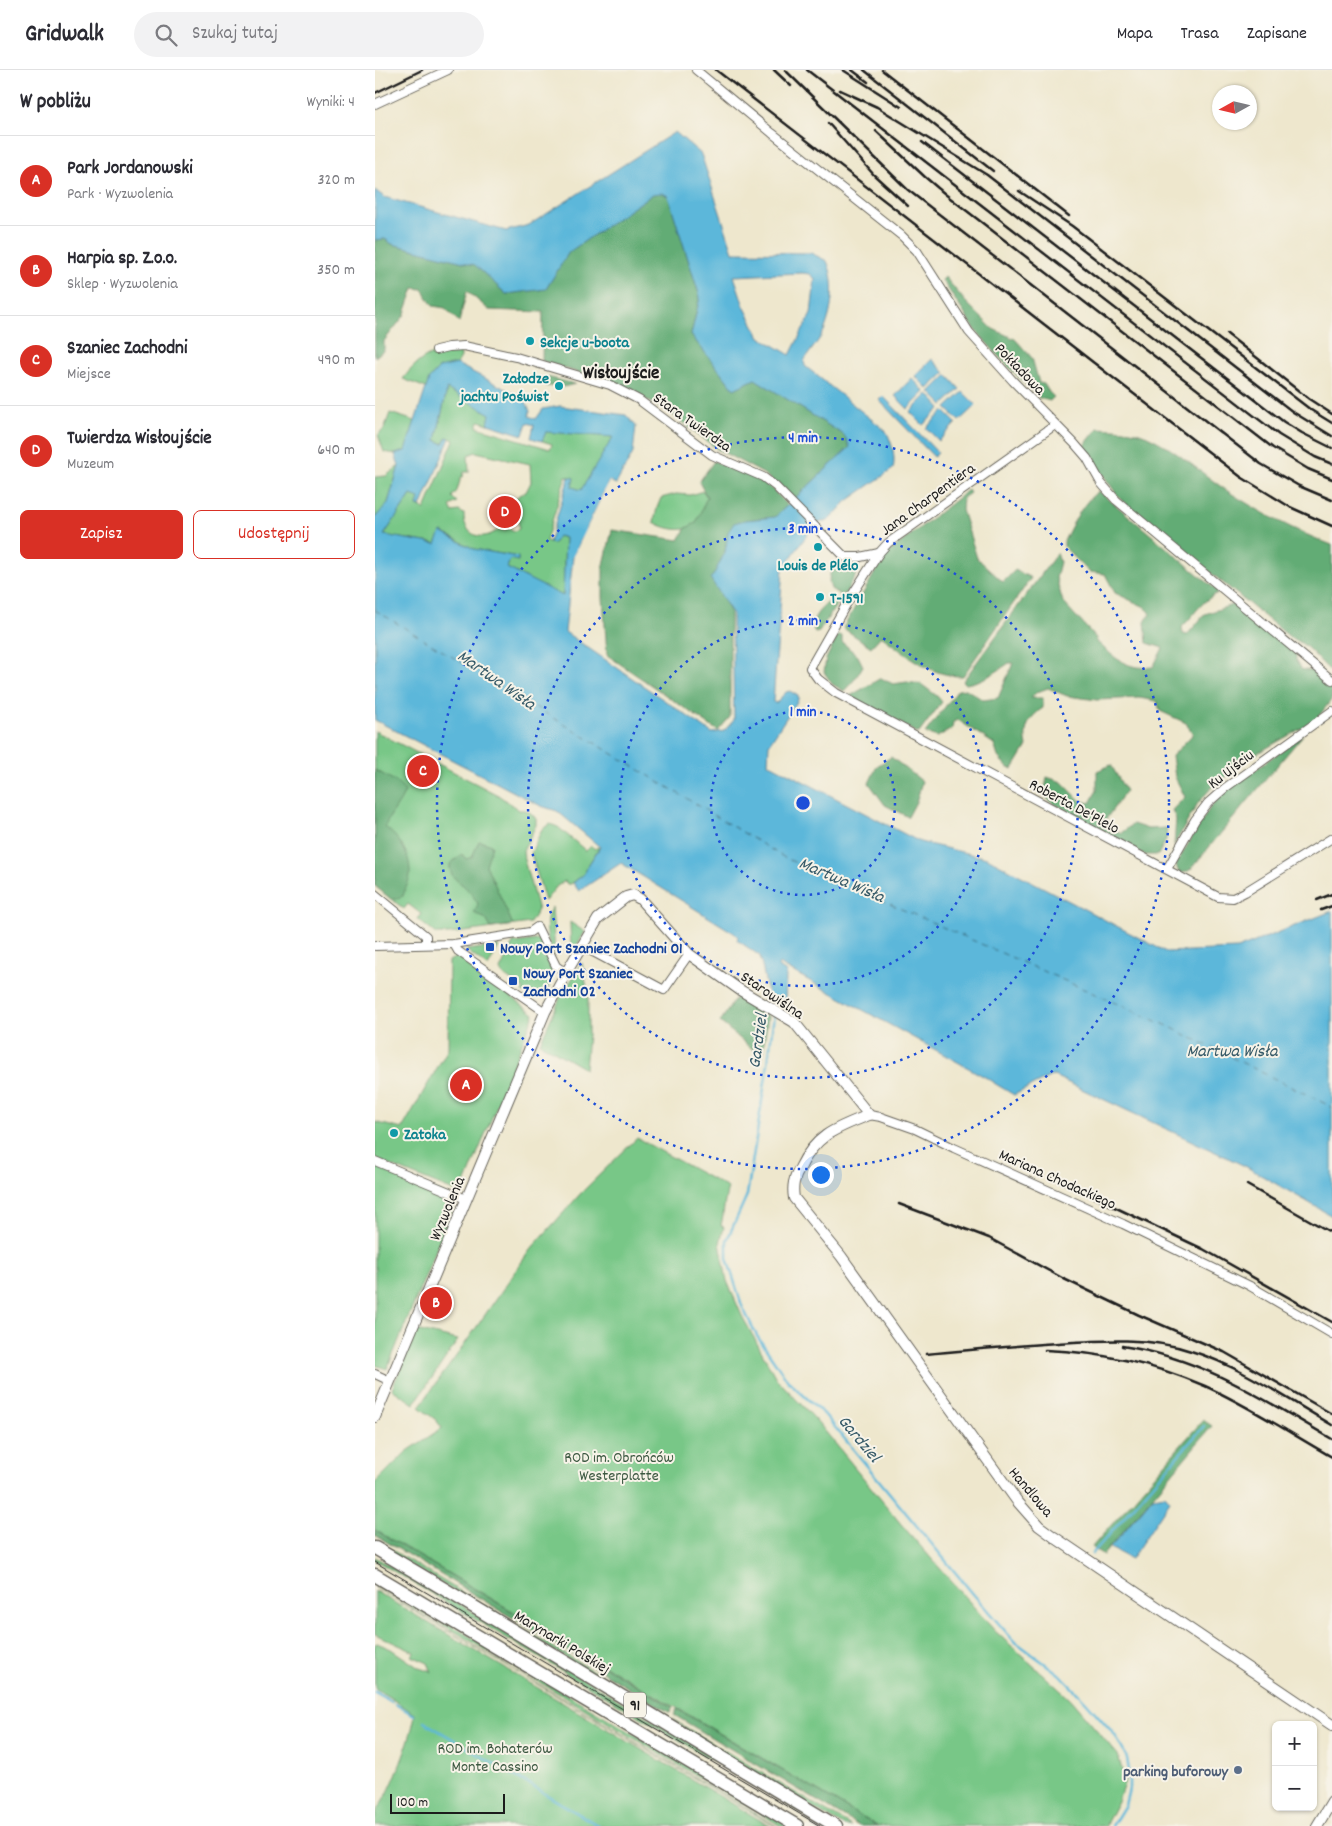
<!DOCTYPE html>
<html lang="pl">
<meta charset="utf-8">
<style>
body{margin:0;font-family:Dekko,sans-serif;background:#f2f2f3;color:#2b2b33}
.controls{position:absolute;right:15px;bottom:15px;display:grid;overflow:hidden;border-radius:8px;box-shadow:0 1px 4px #0004}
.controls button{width:45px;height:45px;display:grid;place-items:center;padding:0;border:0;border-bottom:1px solid #e1e1e2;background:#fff;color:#2b2b33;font:25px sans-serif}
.compass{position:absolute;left:837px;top:15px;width:45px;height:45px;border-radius:50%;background:#fff;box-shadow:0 1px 4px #0004;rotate:262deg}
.scale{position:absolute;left:15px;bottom:12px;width:115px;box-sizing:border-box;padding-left:5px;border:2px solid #1c1c1c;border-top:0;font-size:14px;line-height:18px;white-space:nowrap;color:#1c1c1c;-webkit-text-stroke:4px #f7f3e8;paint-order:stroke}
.you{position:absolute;left:445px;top:1104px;width:18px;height:18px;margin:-12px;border:4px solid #fff;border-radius:50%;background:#1a73e8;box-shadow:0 0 0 8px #1a73e833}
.badge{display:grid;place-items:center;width:32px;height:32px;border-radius:50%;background:#d93025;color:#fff;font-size:16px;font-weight:700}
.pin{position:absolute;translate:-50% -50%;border:2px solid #fff;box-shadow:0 1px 5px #0006}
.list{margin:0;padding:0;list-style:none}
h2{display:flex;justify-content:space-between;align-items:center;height:65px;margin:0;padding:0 20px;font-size:21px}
h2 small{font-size:16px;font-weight:400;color:#7c7c81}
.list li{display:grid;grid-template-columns:32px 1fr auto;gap:15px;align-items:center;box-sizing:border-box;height:90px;padding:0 20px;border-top:1px solid #e1e1e2}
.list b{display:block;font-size:19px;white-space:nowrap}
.list p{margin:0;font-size:16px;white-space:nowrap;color:#7c7c81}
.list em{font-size:16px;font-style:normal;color:#7c7c81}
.actions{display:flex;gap:10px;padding:15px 20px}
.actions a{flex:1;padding:11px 0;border:1px solid #d93025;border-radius:8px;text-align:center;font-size:18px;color:#d93025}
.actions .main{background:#d93025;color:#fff}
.icon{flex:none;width:28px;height:28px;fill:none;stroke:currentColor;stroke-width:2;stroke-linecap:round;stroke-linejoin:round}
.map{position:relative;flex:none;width:957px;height:1756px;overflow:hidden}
header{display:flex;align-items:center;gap:30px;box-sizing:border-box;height:70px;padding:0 25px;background:#fff;border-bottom:1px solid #e1e1e2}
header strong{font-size:24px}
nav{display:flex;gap:28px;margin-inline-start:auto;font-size:18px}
.search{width:350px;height:45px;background:#f2f2f3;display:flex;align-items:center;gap:12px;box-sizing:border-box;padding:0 18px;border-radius:28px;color:#7c7c81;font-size:19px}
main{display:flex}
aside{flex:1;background:#fff}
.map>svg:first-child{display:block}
</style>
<header>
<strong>Gridwalk</strong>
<div class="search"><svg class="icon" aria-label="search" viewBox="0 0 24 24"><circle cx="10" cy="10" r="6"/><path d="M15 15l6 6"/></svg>Szukaj tutaj</div>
<nav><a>Mapa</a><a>Trasa</a><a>Zapisane</a></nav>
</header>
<main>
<aside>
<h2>W pobliżu<small>Wyniki: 4</small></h2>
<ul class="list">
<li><span class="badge">A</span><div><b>Park Jordanowski</b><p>Park · Wyzwolenia</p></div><em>320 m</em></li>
<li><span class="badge">B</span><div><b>Harpia sp. Z.o.o.</b><p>Sklep · Wyzwolenia</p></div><em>350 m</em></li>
<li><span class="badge">C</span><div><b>Szaniec Zachodni</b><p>Miejsce</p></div><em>490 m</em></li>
<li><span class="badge">D</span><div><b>Twierdza Wisłoujście</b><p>Muzeum</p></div><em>640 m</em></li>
</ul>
<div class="actions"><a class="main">Zapisz</a><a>Udostępnij</a></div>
</aside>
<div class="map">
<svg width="957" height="1756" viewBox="0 0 957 1756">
<rect width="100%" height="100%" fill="#f7f3e8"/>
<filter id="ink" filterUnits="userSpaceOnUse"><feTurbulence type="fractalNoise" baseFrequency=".02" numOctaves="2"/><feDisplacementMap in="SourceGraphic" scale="10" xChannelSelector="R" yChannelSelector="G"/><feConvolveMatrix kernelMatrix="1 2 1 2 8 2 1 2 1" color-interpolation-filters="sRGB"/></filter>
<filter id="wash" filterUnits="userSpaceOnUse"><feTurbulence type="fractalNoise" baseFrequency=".0096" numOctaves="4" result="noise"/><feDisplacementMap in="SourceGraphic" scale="20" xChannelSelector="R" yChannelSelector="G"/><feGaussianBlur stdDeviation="1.12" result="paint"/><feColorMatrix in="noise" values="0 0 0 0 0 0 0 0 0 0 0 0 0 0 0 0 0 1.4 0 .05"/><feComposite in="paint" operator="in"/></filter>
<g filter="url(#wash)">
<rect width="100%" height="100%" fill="#eee7cd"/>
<g fill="#78c787" stroke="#4a7252" fill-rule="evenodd">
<path d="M74,278H85L86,287L82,294C65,298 57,300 51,318L28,309C42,290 52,285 74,278Z"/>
<path d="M72,319L116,344L113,354L104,351L102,357L175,379L177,374L167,371L171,361L239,367L206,420L196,417L199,408L191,406L171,471L178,474L182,466L190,468L188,527L132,498L135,489L143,491V487L99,479L67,462L62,474L9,465L36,425L45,428L42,436L50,439L79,370L72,367L69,374L61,370ZM101,382L155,394L156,412L151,422L143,426L139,430L142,434L144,459L139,461L132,457L130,461L124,459C108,473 88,466 89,444L84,441L77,442L75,436L82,432L77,427L82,421L86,407H88L89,402H94L93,385Z"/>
<polygon points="15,343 40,351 30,381 20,384 9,382 3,365 9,359"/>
<polygon points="24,396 13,433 0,448 0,407 11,406"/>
<path d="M328,421L332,427C329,434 326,447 321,453C311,464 290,459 279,452L282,438L286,428L301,424L315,425Z"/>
<polygon points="0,661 123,725 144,740 151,740 157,744 161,749 161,755 148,781 149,790 163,840 155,853 74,864 61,864 42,849 46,844 33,834 29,839 0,816"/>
<polygon points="175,754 183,757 211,781 216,776 220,779 222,777 224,778 210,800 209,804 196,814 192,814 190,811 182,816 170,831 156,783 167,759"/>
<path d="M177,837L180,884V887C172,872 167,851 177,837Z"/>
<polygon points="195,852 210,862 196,885"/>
<path d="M161,870H165C174,885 182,903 173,919C164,926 157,927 147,922L149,919L127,904L125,900L138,873Z"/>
<polygon points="124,876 113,897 91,880"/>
<polygon points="83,886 159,944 86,1124 0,1089 0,1052 27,1059 73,979 74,891"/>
<polygon points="207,893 213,923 213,965 210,999 165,973 185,928"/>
<path d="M262,1068L353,1118C349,1131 349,1142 346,1156L349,1157L345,1173L352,1211L367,1246L401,1308L441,1350L526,1454L620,1561L695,1629L743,1685L750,1711L743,1731L730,1756H502L0,1460V1413L31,1382L67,1358L61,1350L44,1337L87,1278L155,1180L207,1122Z"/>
<polygon points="0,1095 82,1129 12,1299 0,1295"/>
<polygon points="41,1260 83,1270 39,1334 17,1319"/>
<polygon points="0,1470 293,1646 290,1647 0,1474"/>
<polygon points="0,1487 32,1506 58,1518 452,1756 449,1756 0,1490"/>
<polygon points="0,1510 414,1756 406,1756 0,1514"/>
<polygon points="0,1517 401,1756 400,1756"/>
<path d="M0,1521L395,1756H0C0,1739 3,1741 10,1728C21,1708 37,1666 40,1644L0,1618V1574L2,1573L16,1579L44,1598L57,1602L53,1593L37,1586L39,1582L0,1564Z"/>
<polygon points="297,1649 476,1756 468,1756 327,1672"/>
</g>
<g fill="#62ac74" stroke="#3f6448">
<polygon points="287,123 293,126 325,227 316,265 359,319 380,309 469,365 475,377 418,430 389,404 342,379 294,342 245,316 167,291 168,242 114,240 92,221 84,252 70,238 58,236 47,219 39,218 29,246 9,271 9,280 0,287 0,170 10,169 17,174 100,195 131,224 171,219 194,182 278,124"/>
<polygon points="570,207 589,230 618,259 640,269 657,288 664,313 669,314 674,322 679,327 675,331 664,328 623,286 599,258 567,210"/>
<polygon points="172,307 200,314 188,317 170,316"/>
<path d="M723,358C735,359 749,359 761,362C789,369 827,404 851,420C884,442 920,461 957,475V602C943,591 934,574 916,568L746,430L708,377Z"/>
<polygon points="339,391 391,413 413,435 400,447 370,450 353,462 350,482 338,507 355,541 355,647 343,661 232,585 228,527 228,499 237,460 304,470 311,458 321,453 332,427 324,412"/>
<path d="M593,420L595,423L588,428L587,440L602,488L628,512L640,500L656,508L588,606C555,607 531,584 506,566L496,577L468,558L510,485Z"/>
<path d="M724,421L844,522C824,533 822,542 807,557L808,564L812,565L830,544L860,534L921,584V591L926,599L942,602L957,614V629L941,650L876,687L838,716L823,733L799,775L801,749L797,740L810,727L800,707L797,686L818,664L811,653L785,641L782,631L764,628L722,630L692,626L673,618L662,622L656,628H668V638C654,647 648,659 652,676L638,699L633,698L623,687L619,674L583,650L578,652L577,659L562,667L550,663L583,620L591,619L608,630L623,628L638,593H634C620,603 608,611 591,614L588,611L682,483L685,492L681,508L688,532L721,568V571C740,588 751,600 778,597L788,578L772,573L770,552L775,544L770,537L740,523L730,504L714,502L689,477V471C697,455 708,431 724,421Z"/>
<path d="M486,489L480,507L470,524L465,525L456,519C448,497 467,490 486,489Z"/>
<path d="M462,529V534L444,562L440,563C433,549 446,539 455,530Z"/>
<polygon points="463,565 467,566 467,572 483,586 488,596 480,609 469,621 457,614 449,602 451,589"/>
<polygon points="506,608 518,614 532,612 546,614 562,626 567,632 544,663 542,663 475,626"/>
<polygon points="928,665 815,800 808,803 803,801 801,794 836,736 849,722"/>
<polygon points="516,687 547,711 542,730 533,747 510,735 494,713 502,696"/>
<polygon points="736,695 751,721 728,753 746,763 758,754 773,759 792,758 791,770 783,785 770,785 703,746 681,735 669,726 672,707 687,712 706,731 715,733 722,720 722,701"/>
<path d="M0,700L20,711L30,721C25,735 15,743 10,757C24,768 35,783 35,803C35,810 30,819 28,826L17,830L0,816Z"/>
<path d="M104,771L117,775L111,795L138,855L116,858L111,849L99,843L103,835L102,832C99,828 96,823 92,819C84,810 74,809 75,794L87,784L91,789L97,787Z"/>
<polygon points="362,926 393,946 387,987 345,952"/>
<polygon points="828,1350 837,1356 728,1485 717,1477"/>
<polygon points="0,1460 298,1637 295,1643 0,1465"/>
<polygon points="302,1639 502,1756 484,1756 299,1645"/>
</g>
<g fill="#5cb7da" stroke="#3c6a7b" fill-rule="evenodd">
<path d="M300,62L326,84L358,182L436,183L452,191C461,212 458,239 449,261C444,271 435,281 429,291L430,296L511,361C517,372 521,387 518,399L472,431L453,451L441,453L439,452L434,456L436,459L408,499L398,632L401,633L411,622L415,621L423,626V630L394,674L393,693L545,772L612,788L791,882L862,879L957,841V1146L870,1096L679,1006L674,1007L639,1025L619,1013V1012L404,894L403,897L412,902L411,904L410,938L394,929L385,886L362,870L363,867L359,863L246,793L204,821L198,813L209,804L210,800L225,777L182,741L166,736L0,650V448L13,433L24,396L20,384L30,381L54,309L64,298L82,294L150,329L155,341L154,346L161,349L168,339L185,336L251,345L261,356L258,383L241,414L234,411L198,487L190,562L337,663L349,661L359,650L357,543L335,508L338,506L350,482L353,462L359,453L370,450L400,447L475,377L469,365L380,309L359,319L316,265L325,227L293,126L287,123L278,124L194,182L171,219L131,224L100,195L17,174L10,169L0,170V120L9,127L131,161L154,155ZM427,203L435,204L440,209L436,244L415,285L385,267L369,236L359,206ZM72,319L115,344L113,354L148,365L152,353L159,355L156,368L167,371L171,362L238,367L206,420L197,417L199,408L194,407L174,473L178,474L183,466L190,468L188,526L132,498L135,489L143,491V487L99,479L66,462L61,474L9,465L36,425L44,428L42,436L46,437L75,368L72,367L68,374L61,370Z"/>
<polygon points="557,289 570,303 553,319 540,306"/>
<polygon points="572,305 585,319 568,335 555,322"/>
<polygon points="537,308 550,322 533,339 520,326"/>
<polygon points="588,322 601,335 584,351 571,338"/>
<polygon points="553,324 566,338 548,355 535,342"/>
<polygon points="508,326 563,383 559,387 504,330"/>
<polygon points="569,341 581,353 564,371 551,358"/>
<polygon points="790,1425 795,1431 756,1489 735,1478 778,1427"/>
</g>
<polygon fill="#eee7cd" points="234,411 237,412 235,414 201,488 198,487"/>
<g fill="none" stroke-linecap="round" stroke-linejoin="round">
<g stroke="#5cb7da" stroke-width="2.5">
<polyline points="399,938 400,932"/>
<polyline points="399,944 393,993 372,1125 352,1170 352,1188 367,1236 382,1266 413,1311 449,1344 599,1525 638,1570 684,1604 711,1632 740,1665 752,1688 754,1701 754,1719 750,1735 737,1756"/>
<polyline points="718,1483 829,1356"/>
<polyline points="0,1622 17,1632"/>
<polyline points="20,1634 39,1645"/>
<polyline points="49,1652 224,1756"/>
</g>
<polyline stroke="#365a68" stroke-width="1" stroke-dasharray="6 5" stroke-linecap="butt" points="0,540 410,788 793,956 957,1037"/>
</g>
</g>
<g filter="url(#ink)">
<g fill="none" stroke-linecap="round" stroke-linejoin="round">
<defs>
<g id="minor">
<polyline points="321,0 397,63 527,166 542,181 594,262 638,311 699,373 712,388 726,413 741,430 957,610"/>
<polyline points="0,34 73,0"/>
<polyline points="61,280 74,277 89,276 141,287 235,315 264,330 337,385 388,407 400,416 470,487 485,487 504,483"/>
<polyline points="680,355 513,473 504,483 472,533 435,598 443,609 461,623 843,827 858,828 870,822 957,768"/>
<polyline points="792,799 820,750 833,733 850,718 957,641"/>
<polyline points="0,824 51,866 51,874"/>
<polyline points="79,874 83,881 170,942"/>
<polyline points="0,876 79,874 155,862 162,857 181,896 191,903"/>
<polyline points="207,876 289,920 314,884"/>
<polyline points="494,1045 506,1047 540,1059 579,1078 748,1154 875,1216 957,1264"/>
<polyline points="0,1091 91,1129"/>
<polyline points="0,1304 15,1311"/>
</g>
<g id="tertiary">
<path d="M0,1347L170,942L191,903L223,849L251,827L258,825L265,829L314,884L365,920L419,952L494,1045C462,1058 441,1064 425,1098C419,1108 417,1116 419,1128L466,1186L642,1431L664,1456L679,1467L957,1655"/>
<polyline points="942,1756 957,1731"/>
</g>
<g id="primary">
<path d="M0,1478C155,1569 307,1664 461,1756"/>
<polyline points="0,1505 422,1756"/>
</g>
</defs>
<use href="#minor" stroke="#66635a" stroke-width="10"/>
<use href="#tertiary" stroke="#66635a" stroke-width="12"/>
<use href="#primary" stroke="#66635a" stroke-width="15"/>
<use href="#minor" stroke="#fff" stroke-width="8"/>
<use href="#tertiary" stroke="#fff" stroke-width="10"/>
<use href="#primary" stroke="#fff" stroke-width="12"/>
<polyline stroke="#1c1c1c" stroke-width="1" points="0,1492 445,1756"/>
<g stroke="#1c1c1c" stroke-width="2.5">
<polyline points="341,0 866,407 915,437 957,456"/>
<polyline points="399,0 416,16"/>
<polyline points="410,0 533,120 886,394 924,416 957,430"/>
<polyline points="432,0 904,365 940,387 957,394"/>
<polyline points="468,0 526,37"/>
<polyline points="477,0 493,12"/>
<polyline points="489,0 618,101"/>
<polyline points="507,0 694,146"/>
<polyline points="465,20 502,37 612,105 918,342 957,366"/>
<polyline points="0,23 47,0"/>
<polyline points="453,53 499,105 533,136"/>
<polyline points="501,61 550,107 570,124 898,378 933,399 957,409"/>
<polyline points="547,72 909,352 927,363 957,378"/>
<polyline points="644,121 697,156 936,340 957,353"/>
<polyline points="852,264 934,329 957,344"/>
<polyline points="942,830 957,824"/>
<polyline points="946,840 957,836"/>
<polyline points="676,1107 828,1179 957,1252"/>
<polyline points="872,1115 957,1163"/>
<polyline points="524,1134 614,1168 689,1209 764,1245 849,1282 957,1344"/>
<path d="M747,1276C828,1288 888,1329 957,1369"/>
<path d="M670,1280C725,1282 779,1294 830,1316C874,1336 915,1363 957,1387"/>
<path d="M551,1284C590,1280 629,1277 668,1274C718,1271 768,1265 816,1281C863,1295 914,1330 957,1355"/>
</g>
</g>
</g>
<g fill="none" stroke="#1d4ed8" stroke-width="2.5" stroke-dasharray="2.5 5">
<circle cx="428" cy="733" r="92"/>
<circle cx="428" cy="733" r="183"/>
<circle cx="428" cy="733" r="275"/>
<circle cx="428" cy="733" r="366"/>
</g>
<g fill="#0f9aa8" stroke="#f7f3e8" stroke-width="2">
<circle cx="155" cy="271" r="5"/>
<circle cx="184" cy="316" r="5"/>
<circle cx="443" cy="477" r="5"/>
<circle cx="445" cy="527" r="5"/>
<circle cx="19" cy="1063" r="5"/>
</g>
<g fill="#1a4fb4" stroke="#f7f3e8" stroke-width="2">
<rect x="110" y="872" width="10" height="10" rx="2.5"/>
<rect x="133" y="906" width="10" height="10" rx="2.5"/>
</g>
<circle fill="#5c6f8a" stroke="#f7f3e8" stroke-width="2" cx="863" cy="1700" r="5"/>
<g text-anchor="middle" stroke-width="4" stroke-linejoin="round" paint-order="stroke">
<rect fill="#f7f3e8" stroke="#5e5c59" stroke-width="1" x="249" y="1622.5" width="22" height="25" rx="4"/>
<g font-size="15" font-weight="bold" fill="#1c1c1c">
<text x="260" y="1640">91</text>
</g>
<g font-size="16" font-weight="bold" fill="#0d838f" stroke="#f7f3e8" text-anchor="start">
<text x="165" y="277">Sekcje u-boota</text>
<text x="174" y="313" text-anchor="end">Załodze<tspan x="174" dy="18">jachtu Poświst</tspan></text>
<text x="443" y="500" text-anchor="middle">Louis de Plélo</text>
<text x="455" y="533">T-1591</text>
<text x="29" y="1069">Zatoka</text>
</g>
<g font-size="16" fill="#1c1c1c" stroke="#f7f3e8">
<text transform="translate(646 298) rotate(46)" y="6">Pokładowa</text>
<text transform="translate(318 351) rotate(35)" y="6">Stara Twierdza</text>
<text transform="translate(552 428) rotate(-36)" y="6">Jana Charpentiera</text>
<text transform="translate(855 698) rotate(-38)" y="6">Ku Ujściu</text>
<text transform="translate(700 735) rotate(28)" y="6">Roberta De'Plelo</text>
<text transform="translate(398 924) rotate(34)" y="6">Starowiślna</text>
<text transform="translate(683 1108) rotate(24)" y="6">Mariana Chodackiego</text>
<text transform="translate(71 1138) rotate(-67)" y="6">Wyzwolenia</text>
<text transform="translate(657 1421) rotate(50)" y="6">Handlowa</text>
<text transform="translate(188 1571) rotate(31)" y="6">Marynarki Polskiej</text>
</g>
<g font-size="16" font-weight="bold" fill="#164399" stroke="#f7f3e8" text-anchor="start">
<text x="125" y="883">Nowy Port Szaniec Zachodni 01</text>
<text x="148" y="908">Nowy Port Szaniec<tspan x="148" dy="18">Zachodni 02</tspan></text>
</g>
<g font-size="16" fill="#3c5841" stroke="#f7f3e8">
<text x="244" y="1392">ROD im. Obrońców<tspan x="244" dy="18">Westerplatte</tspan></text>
<text x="120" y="1683">ROD im. Bohaterów<tspan x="120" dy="18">Monte Cassino</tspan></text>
</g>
<g font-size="16" font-weight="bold" fill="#4e5e75" stroke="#f7f3e8" text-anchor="end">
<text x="853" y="1706">parking buforowy</text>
</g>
<g font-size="18" font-style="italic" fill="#365a68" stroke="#f7f3e8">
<text transform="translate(122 609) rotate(35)" y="6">Martwa Wisła</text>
<text transform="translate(467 809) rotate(23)" y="6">Martwa Wisła</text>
<text transform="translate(382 971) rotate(-82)" y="6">Gardziel</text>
<text x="857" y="986">Martwa Wisła</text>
<text transform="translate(485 1368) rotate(50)" y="6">Gardziel</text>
</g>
<g font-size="19" font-weight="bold" fill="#1c1c1c" stroke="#f7f3e8">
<text x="246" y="308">Wisłoujście</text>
</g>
</g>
<circle cx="428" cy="733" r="8" fill="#1d4ed8" stroke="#f7f3e8" stroke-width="2.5"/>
<g font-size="15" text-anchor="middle" font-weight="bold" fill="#1d4ed8" stroke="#f7f3e8" stroke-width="4" stroke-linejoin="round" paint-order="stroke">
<text x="428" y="372">4 min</text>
<text x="428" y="463">3 min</text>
<text x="428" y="555">2 min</text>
<text x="428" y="646">1 min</text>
</g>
</svg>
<div class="controls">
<button>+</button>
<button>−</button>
</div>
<svg class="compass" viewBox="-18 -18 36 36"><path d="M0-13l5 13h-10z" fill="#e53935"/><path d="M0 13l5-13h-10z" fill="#7c7c81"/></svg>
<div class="scale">100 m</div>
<div class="you"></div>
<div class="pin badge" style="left:91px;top:1015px">A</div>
<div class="pin badge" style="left:61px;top:1233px">B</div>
<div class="pin badge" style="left:48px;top:701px">C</div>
<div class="pin badge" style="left:130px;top:442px">D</div>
</div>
</main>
